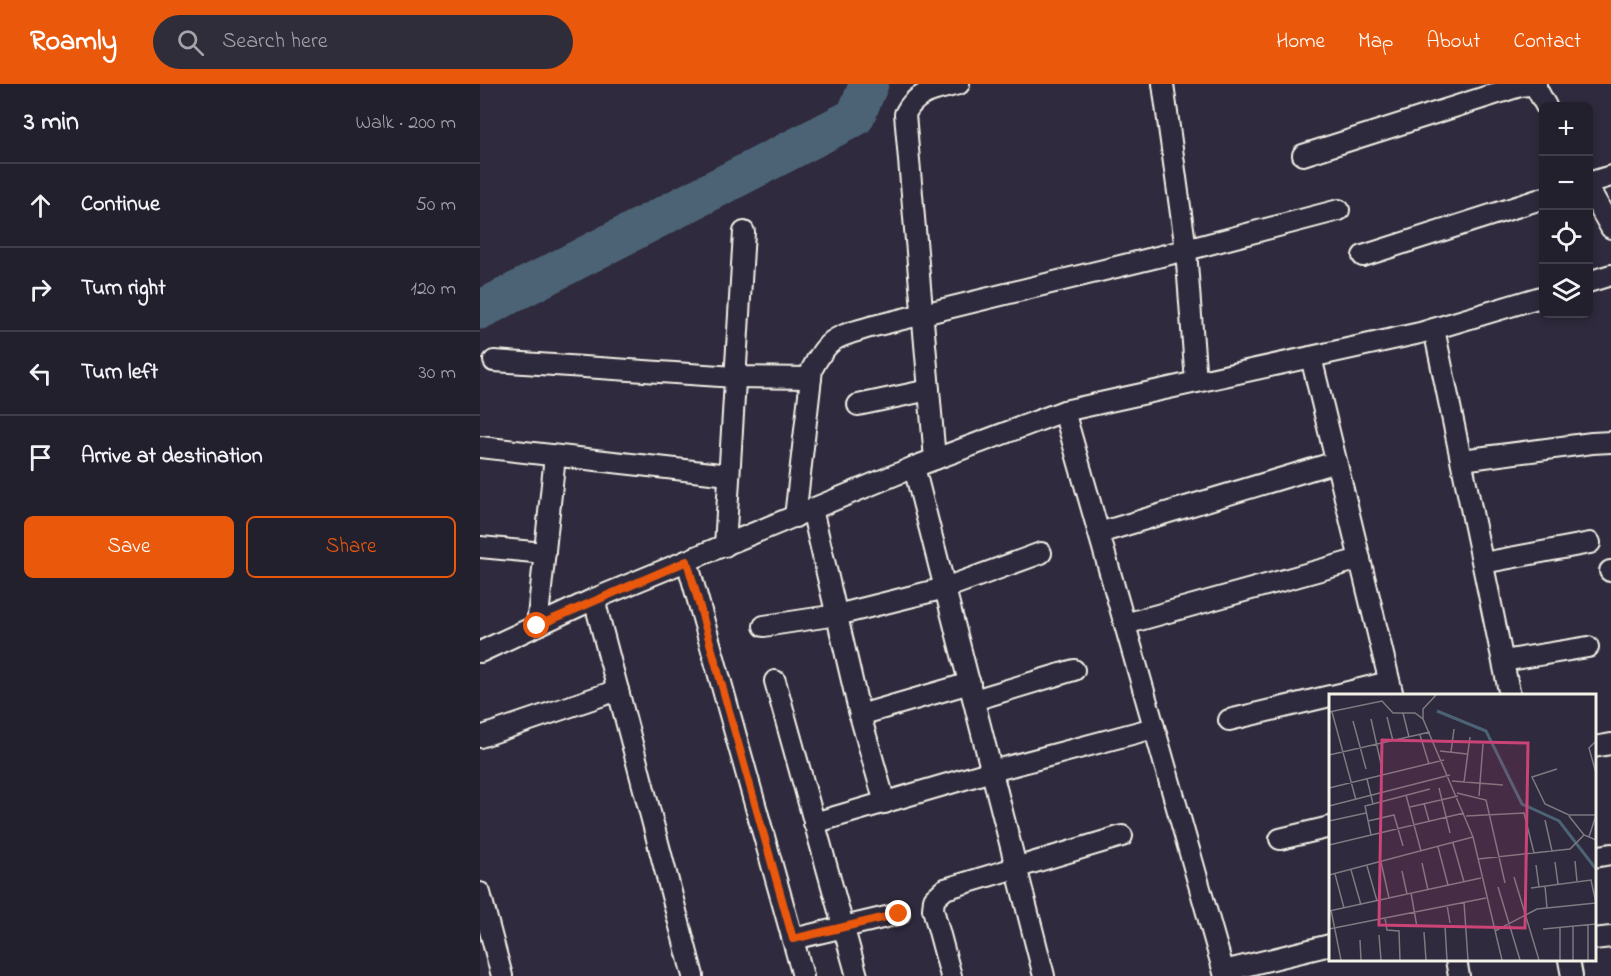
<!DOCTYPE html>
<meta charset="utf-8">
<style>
body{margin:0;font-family:"Indie Flower",sans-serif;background:#2f2d3a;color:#f1f3f6}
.controls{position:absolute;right:18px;top:18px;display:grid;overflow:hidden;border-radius:9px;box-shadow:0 3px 9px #0003}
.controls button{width:54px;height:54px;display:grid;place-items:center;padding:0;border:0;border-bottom:2px solid #403e4a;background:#23202e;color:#f1f3f6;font:30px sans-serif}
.stop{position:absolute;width:18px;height:18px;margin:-14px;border:4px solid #ea580c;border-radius:50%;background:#fff}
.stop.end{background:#ea580c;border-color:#fff;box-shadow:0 2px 6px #0008}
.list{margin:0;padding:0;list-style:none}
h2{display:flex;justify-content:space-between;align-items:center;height:78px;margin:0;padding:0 24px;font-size:26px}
h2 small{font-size:20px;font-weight:400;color:#a3a3aa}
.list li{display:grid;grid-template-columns:39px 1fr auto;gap:18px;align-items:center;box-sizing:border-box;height:84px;padding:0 24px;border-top:2px solid #403e4a}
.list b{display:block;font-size:22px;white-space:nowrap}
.list em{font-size:20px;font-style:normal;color:#a3a3aa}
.actions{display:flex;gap:12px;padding:18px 24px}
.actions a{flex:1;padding:14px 0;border:2px solid #ea580c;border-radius:9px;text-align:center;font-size:21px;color:#ea580c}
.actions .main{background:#ea580c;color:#fff}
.icon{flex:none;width:33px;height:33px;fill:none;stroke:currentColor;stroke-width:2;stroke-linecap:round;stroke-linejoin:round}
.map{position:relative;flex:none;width:1131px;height:892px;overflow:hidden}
header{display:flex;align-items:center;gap:36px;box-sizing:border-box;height:84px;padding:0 30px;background:#ea580c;color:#fff}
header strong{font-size:28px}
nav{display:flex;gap:33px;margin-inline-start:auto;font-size:21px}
.search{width:420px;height:54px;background:#2f2d3a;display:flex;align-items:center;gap:15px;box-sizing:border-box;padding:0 21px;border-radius:33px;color:#a3a3aa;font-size:22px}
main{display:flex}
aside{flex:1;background:#23202e}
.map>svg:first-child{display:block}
</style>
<header>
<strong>Roamly</strong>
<div class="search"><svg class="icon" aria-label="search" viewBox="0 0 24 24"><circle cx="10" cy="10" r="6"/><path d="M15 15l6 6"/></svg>Search here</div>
<nav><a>Home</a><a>Map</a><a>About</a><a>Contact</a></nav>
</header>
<main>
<aside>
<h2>3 min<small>Walk · 200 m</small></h2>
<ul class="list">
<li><svg class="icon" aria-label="ahead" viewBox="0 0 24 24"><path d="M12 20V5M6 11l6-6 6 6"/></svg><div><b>Continue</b></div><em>50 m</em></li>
<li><svg class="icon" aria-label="right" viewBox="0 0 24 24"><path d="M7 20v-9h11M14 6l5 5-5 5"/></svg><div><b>Turn right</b></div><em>120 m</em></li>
<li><svg class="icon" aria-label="left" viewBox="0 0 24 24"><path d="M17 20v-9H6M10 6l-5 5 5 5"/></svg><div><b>Turn left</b></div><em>30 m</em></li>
<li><svg class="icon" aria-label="arrive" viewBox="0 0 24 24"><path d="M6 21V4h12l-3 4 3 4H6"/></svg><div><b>Arrive at destination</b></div></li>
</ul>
<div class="actions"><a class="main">Save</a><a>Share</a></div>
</aside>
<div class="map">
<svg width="1131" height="892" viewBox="0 0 1131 892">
<rect width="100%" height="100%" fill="#2f2a3d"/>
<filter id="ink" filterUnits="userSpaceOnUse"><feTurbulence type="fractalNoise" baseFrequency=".0167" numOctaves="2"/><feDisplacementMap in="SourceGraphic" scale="12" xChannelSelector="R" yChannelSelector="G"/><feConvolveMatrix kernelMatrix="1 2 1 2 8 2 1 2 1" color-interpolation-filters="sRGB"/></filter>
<g filter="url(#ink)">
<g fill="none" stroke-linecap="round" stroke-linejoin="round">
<polyline stroke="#4b6374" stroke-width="39" points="0,226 375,33 389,0"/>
<defs>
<g id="minor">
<polyline points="683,0 706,166 716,298"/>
<polyline points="1054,0 1066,22"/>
<polyline points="823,71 1040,2 1056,0"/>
<polyline points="1108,99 1131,92"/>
<polyline points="1108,103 1131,144"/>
<polyline points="883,172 1064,114"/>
<polyline points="1108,198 1131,191"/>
<polyline points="954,245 1030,612"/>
<polyline points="831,273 913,612"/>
<polyline points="14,277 255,293 331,294"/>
<polyline points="378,321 449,306"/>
<polyline points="584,327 745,892"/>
<polyline points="0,363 249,391"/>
<path d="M455,375L425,30C436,7 456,6 479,0"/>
<polyline points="982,376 1112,359 1131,358"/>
<polyline points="434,383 564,892"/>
<polyline points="332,425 380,631 405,719"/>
<path d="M315,433L332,285C349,252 357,253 390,243L706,166L859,126"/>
<polyline points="619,449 856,378"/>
<polyline points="245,462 264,148"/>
<polyline points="0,463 65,469"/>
<polyline points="207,477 323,892"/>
<polyline points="1003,479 1110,459"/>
<polyline points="1130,487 1131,487"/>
<polyline points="114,515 213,892"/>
<polyline points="645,540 880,475"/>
<polyline points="57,542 75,372"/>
<polyline points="284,542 357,531 465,504 561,469"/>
<polyline points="0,568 114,515 434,383 584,327 940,249 1064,212"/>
<polyline points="1023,577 1108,563"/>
<polyline points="295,597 377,892"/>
<polyline points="852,612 909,598"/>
<polyline points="494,616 594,586"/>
<polyline points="380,631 490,599"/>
<polyline points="749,636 850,612"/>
<polyline points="0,653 138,606"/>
<polyline points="1114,663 1131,660"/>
<polyline points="334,739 512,687 674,644"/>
<polyline points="800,755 850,743"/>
<polyline points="1114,773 1131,770"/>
<polyline points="0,809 22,892"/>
<polyline points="313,855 419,830"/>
<polyline points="1114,855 1131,853"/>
<polyline points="976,876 979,892"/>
<polyline points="1089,876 1092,892"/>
<polyline points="744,887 850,861"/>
<polyline points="471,892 453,825 454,815 465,805 642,752"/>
</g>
</defs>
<use href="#minor" stroke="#f4f1e8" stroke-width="24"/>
<use href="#minor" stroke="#2f2a3d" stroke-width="20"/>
</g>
</g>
<g fill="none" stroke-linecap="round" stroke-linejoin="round" filter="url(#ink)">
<polyline stroke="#ea580c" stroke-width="8" points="57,542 207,477 313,855 419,830"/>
</g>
<g transform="translate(849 610)">
<rect width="267" height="267" fill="#2f2a3d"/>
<path fill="none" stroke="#4b6374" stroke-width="3" d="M108,17L157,37L193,110L230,127L267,175"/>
<path fill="none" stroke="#7e7a81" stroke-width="1.5" d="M0,18L53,7L64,19H86L94,25L144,143L173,266M3,18L27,106M74,19L80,43M58,23L64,47M42,25L52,70M94,25V15L107,1M24,27L37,75M91,41L100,70M267,47L260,54L267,79M111,57L138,60M122,58L125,35M0,61L101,38M228,75L203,83L216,110L240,121H267M38,85L44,110M123,87L174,91M135,88L141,43M0,94L115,66M110,94L121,139M128,99L157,106L176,189M77,101L92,157M150,102L154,50M95,109L100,127M0,112L121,81M81,113L129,102M137,122L195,119L205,159M240,122L255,141L267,146M216,126L223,157M0,127L37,119M39,127L65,121L74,152M42,141L36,112L101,95M260,143L267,121M124,149L135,188M0,151L135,119M109,153L119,191M149,165L241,155L255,141M246,167L248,187M52,168L60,204M226,168L229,190M93,169L99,196M207,171L210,193M38,172L48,207M22,176L32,211M73,177L78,200M6,180L15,214M0,181L144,143M185,183L210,266M216,192L218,214M169,193L191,266M202,194L262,186L267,209M82,199L88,233M135,208L139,266M118,211L121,229M2,216L12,266M0,217L152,184M56,224L58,236L70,237L71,266M259,231V266M116,232L118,266M244,232V266M0,235L157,204M214,235L267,230M166,237L208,215L267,209M95,238L97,266M50,241L52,266M31,246L32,266M231,266V233"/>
<path fill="#cc4377" fill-opacity="0.15" stroke="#cc4377" stroke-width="3" d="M53,46L199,49L196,234L50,231Z"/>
<rect width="267" height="267" fill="none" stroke="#f4f1e8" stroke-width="3"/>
</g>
</svg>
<div class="controls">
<button>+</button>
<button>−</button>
<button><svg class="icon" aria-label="locate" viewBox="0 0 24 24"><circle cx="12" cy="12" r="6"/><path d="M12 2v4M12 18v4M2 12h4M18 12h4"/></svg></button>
<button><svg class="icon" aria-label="layers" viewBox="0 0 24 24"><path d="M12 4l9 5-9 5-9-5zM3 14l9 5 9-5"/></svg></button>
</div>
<div class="stop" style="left:57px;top:542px"></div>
<div class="stop end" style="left:419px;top:830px"></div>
</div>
</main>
